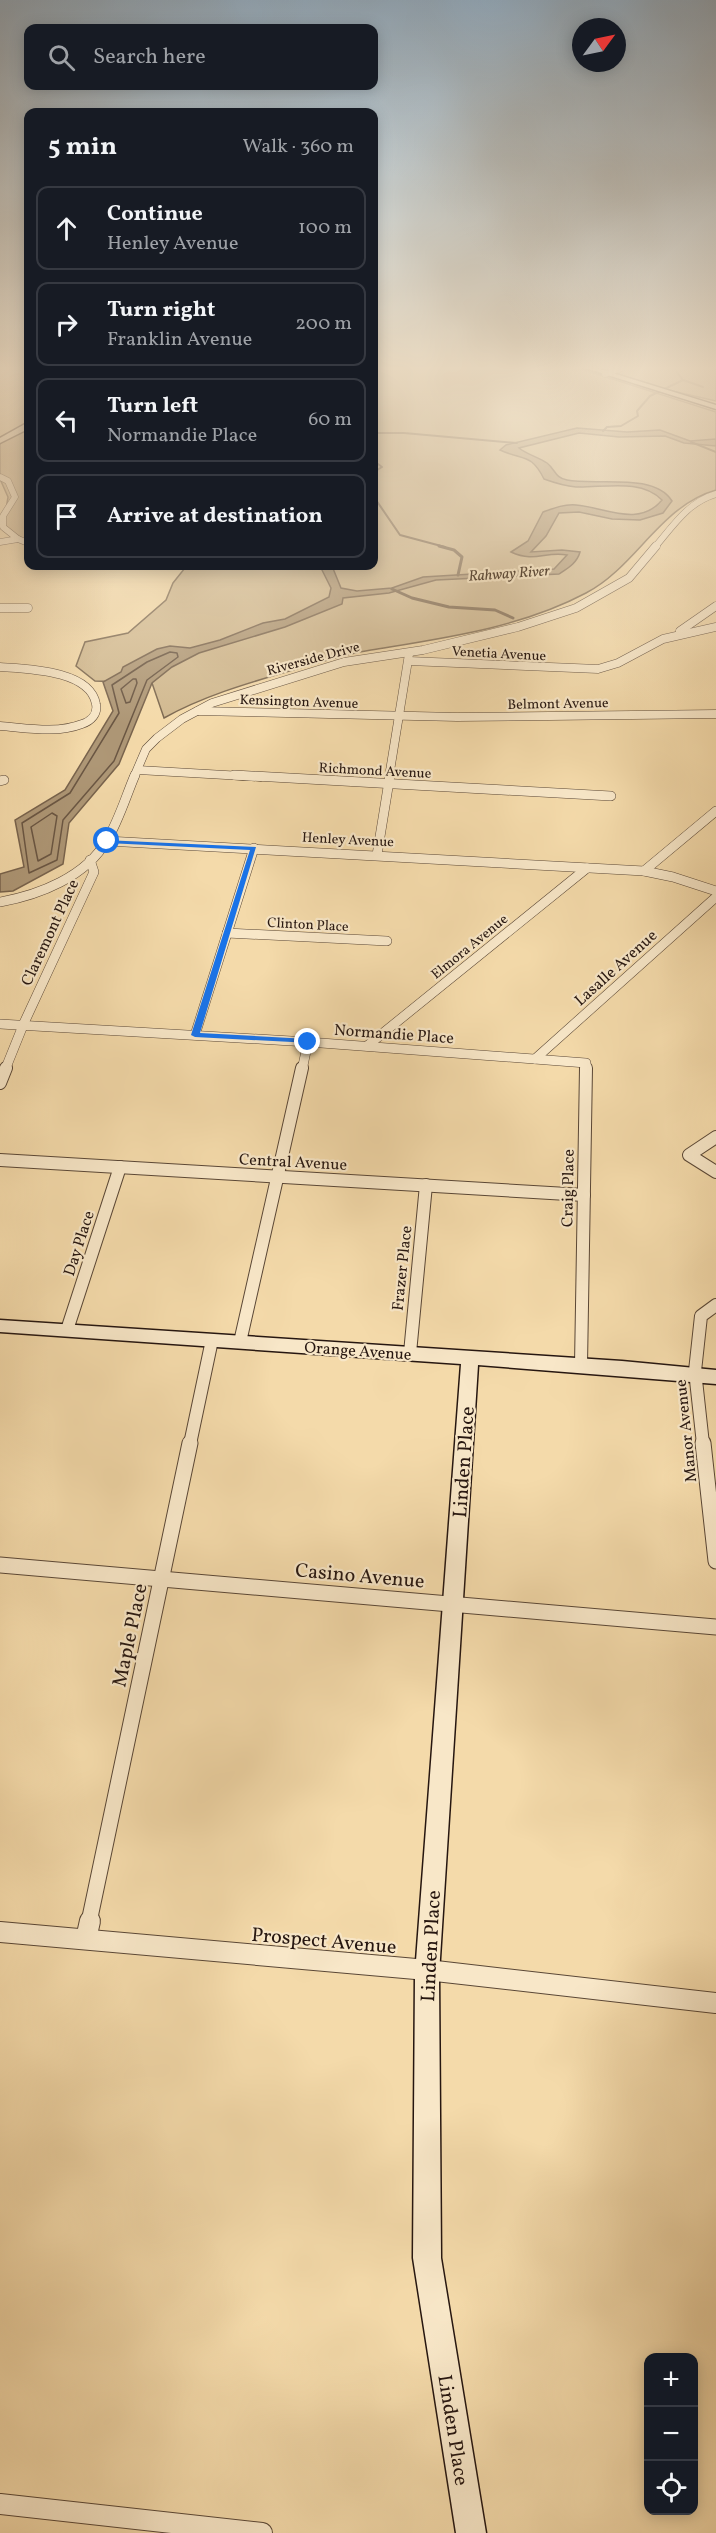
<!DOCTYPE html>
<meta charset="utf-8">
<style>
body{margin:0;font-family:Vollkorn,serif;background:#20242c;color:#f1f3f6}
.controls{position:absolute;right:18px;bottom:18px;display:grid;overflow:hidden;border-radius:12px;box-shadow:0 3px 15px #0003}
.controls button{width:54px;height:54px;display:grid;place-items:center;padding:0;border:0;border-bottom:2px solid #363941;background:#171b24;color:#f1f3f6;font:30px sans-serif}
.compass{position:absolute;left:572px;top:18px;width:54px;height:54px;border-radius:50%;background:#171b24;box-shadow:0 3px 15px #0003;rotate:57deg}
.stop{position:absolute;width:18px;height:18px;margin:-14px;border:4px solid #1a73e8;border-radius:50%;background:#fff}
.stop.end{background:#1a73e8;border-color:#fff;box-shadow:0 2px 6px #0008}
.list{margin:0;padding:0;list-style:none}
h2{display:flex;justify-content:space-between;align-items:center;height:78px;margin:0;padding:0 24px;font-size:26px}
h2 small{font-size:20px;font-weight:400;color:#9ea1a6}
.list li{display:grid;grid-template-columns:39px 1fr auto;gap:18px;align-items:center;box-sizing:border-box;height:84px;margin:0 12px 12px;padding:0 12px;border:2px solid #363941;border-radius:12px}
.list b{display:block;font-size:22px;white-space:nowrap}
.list p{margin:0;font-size:20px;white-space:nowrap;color:#9ea1a6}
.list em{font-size:20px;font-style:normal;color:#9ea1a6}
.icon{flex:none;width:33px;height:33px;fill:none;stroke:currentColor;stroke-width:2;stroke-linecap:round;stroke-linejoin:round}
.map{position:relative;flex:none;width:716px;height:2533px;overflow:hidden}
.search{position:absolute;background:#171b24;box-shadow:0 3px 15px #0003;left:24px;top:24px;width:354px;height:66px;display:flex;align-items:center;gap:15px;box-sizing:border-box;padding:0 21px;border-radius:12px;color:#9ea1a6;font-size:22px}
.panel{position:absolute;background:#171b24;box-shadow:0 3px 15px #0003;left:24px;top:108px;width:354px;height:462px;border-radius:12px}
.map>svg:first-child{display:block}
</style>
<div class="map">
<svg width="716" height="2533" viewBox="0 0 716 2533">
<rect width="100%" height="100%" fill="#f4daaa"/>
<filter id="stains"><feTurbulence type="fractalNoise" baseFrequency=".00333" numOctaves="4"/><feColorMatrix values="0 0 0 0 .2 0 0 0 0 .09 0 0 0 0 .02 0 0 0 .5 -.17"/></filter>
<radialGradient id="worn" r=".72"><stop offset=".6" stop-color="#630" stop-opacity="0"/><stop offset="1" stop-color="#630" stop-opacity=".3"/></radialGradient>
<g fill="#d1b990" stroke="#7c6850" stroke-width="1.5">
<path d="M374,367H575L716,412V490C660,506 636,567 586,593C520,628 444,638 371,650C346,654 321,662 296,669C252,682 205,695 164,718L152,683L95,681L76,666L85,642L128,633L166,600L173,583L185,568L184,566H374Z"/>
<polygon points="628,367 716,367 716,401 668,390 618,374"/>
<polygon points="28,427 28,543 3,527 8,497 0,479 0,441"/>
</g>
<path fill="#ae9776" stroke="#78634d" stroke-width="1.5" d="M577,428L627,432L660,430L690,441L716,439V446L684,443L665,436L619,437L579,433L519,448C526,454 538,457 547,463C555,469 555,478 567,480C596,486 654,472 672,501L663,513L640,520L612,519L579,512L559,513L546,536L531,552L562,550L580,552C577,563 568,568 559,574L436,580L389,593L343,598L342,604L285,627L199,653L172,667L152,683L119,764L69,823L63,864L13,891L0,892V874L24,867L15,820L65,790L113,711L103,682L121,672L123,667L157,649L170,646L190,648L220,640L263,623L285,619L329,597L331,588L320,566H332L341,588L357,591L392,588L423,577L554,569L567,555C545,551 535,563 511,552L528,541L543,512C554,508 564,504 576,505C604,507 639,528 662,500C641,478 603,488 576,487C565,486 555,483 544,479C531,453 524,461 500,450L506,445Z"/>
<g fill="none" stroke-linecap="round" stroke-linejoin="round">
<g stroke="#6a5643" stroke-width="1.5">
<polygon points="170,652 177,653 178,657 147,680 114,761 63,820 57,860 29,873 22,823 70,793 119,713 112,685 147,662"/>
<polygon points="133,679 136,679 137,683 130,702 126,703 121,689"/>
<polygon points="52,813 57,816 51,854 38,861 31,827"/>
</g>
<g stroke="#78634d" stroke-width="2">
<polyline points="683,380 703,387"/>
<polyline points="603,431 607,427 621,426 638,416 637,411 650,396 683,380 673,367"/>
<polyline points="374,433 404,433 517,443"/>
<polyline points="691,442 716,452"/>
<polyline points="374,461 382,467 374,472"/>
<polyline points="374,497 400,535 445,547"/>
</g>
<g stroke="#78634d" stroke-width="3">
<polyline points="439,546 454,550 462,557 458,575"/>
<polyline points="392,589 412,598 449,607 495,610 513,618"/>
</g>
<defs>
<g id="street-far5">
<polyline points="605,374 624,367"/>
<polyline points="0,477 8,481 15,497 3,516 3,527 18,539 28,543"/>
<polyline points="0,542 18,539"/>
<path d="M655,547C673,526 688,502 716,494"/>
</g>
<g id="street-far4">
<polyline points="0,608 28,608"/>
<polyline points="680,631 716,606"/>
<polyline points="409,661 598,669 618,663 663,639 716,627"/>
<path d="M0,667C27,669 90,670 96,704C98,714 91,721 82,724C56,734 27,728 0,726"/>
<polyline points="198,711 457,717 716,714"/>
<polyline points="138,770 261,777"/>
<polyline points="134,777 146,749 157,738 182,719 212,703 344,662 423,650 518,627 576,608 629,578 656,546"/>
<polyline points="389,777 409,654"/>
</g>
<g id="street-far3">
<polyline points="234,775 611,796"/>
<polyline points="0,781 4,780"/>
<polyline points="107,841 644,871 673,877 716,891"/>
<polyline points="377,855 390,775"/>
<polyline points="644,871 716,811"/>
<path d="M0,902C39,895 86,877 107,840C119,820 126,796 135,775"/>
<polyline points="227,933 387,941"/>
<polyline points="0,1024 308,1042 586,1063 586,1070"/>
<polyline points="195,1035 254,848"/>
<polyline points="367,1046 587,868"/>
<polyline points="535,1059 716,897"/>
<polyline points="5,1070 24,1023 94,872 90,860"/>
<polyline points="302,1070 308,1042"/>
</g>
<g id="street-far2">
<polyline points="0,1083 6,1068"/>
<polyline points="716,1137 689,1155 716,1172"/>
<polyline points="0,1160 584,1195"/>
<polyline points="67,1330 120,1167"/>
<polyline points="240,1342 302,1068"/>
<polyline points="410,1353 426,1185"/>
<polyline points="581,1365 586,1068"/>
<polyline points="190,1444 212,1340"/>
<polyline points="703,1444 695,1371 701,1316 716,1305"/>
</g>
<g id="street-far1">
<polyline points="703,1443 716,1561"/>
<polyline points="0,1565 716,1627"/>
<polyline points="89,1922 190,1443"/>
</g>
<g id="street">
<polyline points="0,1932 427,1970 716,2003"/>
<polyline points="86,1939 90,1921"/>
<polyline points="0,2504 262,2533"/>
</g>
<g id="secondary">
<polygon points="582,367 593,367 716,405 716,409"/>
<polygon points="25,424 28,424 28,429 0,443 0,438"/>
<polygon points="0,1320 622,1361 716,1370 716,1384 478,1365 439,1974 441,2258 486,2533 456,2533 413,2258 415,1974 461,1364 0,1332"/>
</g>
</defs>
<use href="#street-far5" stroke="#5a4736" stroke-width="7"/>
<use href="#street-far4" stroke="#5a4736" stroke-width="9"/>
<use href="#street-far3" stroke="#5a4736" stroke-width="10"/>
<use href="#street-far2" stroke="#5a4736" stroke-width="14"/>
<use href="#street-far1" stroke="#5a4736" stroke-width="17"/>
<use href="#street" stroke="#5a4736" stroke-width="22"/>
<use href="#secondary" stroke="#261610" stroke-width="3"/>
<use href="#street-far5" stroke="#f8e7c8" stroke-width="6"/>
<use href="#street-far4" stroke="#f8e7c8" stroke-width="8"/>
<use href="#street-far3" stroke="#f8e7c8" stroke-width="9"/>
<use href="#street-far2" stroke="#f8e7c8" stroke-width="12"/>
<use href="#street-far1" stroke="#f8e7c8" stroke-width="15"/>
<use href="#street" stroke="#f8e7c8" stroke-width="20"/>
<use href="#secondary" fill="#f8e7c8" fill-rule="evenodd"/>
</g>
<linearGradient id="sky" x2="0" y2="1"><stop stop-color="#91a8ba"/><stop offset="0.51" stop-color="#faeed9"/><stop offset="1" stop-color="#faeed9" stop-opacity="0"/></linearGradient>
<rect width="716" height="722" fill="url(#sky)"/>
<polygon fill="#1a73e8" points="104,840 256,847 200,1033 308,1039 311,1040 311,1043 195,1037 191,1035 250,850 107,843"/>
<g text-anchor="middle" stroke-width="4.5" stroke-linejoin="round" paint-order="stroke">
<g font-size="14" fill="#261610" stroke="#f8e7c8">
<text transform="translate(499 653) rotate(3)" y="5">Venetia Avenue</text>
<text transform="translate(313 658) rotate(-15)" y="5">Riverside Drive</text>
<text transform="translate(299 701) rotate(2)" y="5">Kensington Avenue</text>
<text transform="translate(558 703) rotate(-1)" y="5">Belmont Avenue</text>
<text transform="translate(375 770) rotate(3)" y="5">Richmond Avenue</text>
<text transform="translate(348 839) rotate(3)" y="5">Henley Avenue</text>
<text transform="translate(308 924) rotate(3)" y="5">Clinton Place</text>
<text transform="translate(469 946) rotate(-39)" y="5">Elmora Avenue</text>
</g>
<g font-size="15" font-style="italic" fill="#5c4a39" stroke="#f8e7c8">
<text transform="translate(509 573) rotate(-4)" y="5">Rahway River</text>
</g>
<g font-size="16" fill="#261610" stroke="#f8e7c8">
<text transform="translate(49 932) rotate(-65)" y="6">Claremont Place</text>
<text transform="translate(615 967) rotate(-42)" y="6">Lasalle Avenue</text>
<text transform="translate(394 1033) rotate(4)" y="6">Normandie Place</text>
<text transform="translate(293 1161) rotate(3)" y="6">Central Avenue</text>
<text transform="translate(567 1188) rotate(-89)" y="6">Craig Place</text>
<text transform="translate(78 1243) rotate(-72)" y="6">Day Place</text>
<text transform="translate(401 1268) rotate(-84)" y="6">Frazer Place</text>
<text transform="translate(358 1350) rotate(4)" y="6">Orange Avenue</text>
<text transform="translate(685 1431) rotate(-96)" y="6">Manor Avenue</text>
</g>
<g font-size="20" fill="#261610" stroke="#f8e7c8">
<text transform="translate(463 1462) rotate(-86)" y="7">Linden Place</text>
<text transform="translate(360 1575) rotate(5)" y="7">Casino Avenue</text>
<text transform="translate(129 1635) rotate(-78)" y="7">Maple Place</text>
<text transform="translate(324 1940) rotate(5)" y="7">Prospect Avenue</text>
<text transform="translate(430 1946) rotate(-87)" y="7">Linden Place</text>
<text transform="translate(454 2430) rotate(81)" y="7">Linden Place</text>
</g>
</g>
<rect width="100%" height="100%" filter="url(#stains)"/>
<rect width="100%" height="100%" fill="url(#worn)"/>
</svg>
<div class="controls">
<button>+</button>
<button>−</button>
<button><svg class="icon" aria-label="locate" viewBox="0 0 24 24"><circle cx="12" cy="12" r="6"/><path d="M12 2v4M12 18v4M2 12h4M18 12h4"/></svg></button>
</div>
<svg class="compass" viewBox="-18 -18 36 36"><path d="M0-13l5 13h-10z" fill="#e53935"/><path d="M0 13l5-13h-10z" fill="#9ea1a6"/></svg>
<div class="stop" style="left:107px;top:841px"></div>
<div class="stop end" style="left:308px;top:1042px"></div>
<div class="search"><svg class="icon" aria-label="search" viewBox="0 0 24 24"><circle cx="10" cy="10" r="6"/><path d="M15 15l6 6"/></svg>Search here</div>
<section class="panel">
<h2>5 min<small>Walk · 360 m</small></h2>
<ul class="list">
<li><svg class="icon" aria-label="ahead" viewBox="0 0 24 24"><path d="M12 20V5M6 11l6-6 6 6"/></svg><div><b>Continue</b><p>Henley Avenue</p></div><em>100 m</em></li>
<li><svg class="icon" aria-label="right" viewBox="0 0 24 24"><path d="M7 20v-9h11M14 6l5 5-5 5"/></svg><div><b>Turn right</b><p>Franklin Avenue</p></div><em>200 m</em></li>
<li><svg class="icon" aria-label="left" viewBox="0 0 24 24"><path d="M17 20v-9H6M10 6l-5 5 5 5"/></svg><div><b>Turn left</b><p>Normandie Place</p></div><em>60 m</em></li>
<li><svg class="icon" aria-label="arrive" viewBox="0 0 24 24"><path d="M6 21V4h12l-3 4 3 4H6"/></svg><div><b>Arrive at destination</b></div></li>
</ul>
</section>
</div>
